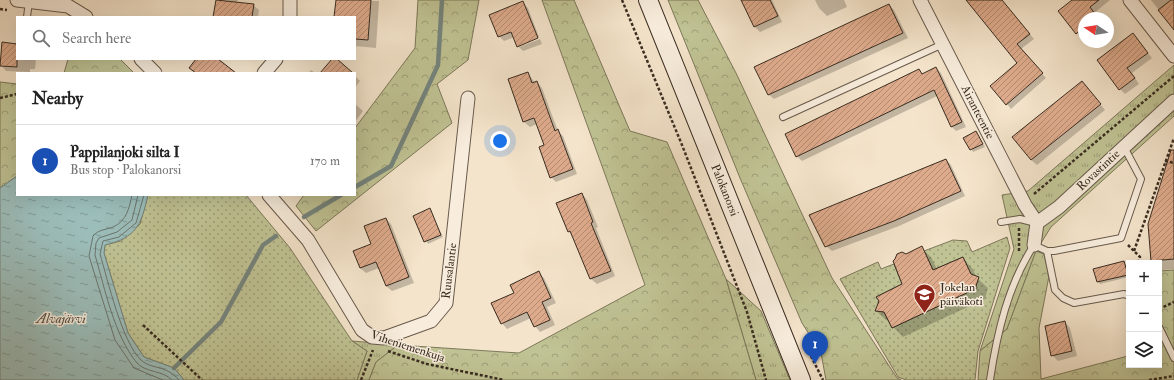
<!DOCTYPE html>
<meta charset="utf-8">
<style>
body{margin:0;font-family:"IM FELL Double Pica",serif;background:#f2f2f2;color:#222}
.controls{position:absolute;right:12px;bottom:12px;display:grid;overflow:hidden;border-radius:0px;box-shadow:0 4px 16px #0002}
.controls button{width:36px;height:36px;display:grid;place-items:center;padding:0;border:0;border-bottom:1px solid #e0e0e0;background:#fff;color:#222;font:20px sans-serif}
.compass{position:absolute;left:1078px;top:12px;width:36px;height:36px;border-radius:50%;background:#fff;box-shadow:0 4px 16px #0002;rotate:282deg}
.you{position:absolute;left:500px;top:141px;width:14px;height:14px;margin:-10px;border:3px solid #fff;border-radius:50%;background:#1a73e8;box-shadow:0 0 0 6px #1a73e833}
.badge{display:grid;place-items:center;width:26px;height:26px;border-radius:50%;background:#0f766e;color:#fff;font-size:13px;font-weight:700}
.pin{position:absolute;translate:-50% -33px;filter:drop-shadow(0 1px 2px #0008)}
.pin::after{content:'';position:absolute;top:21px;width:14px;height:12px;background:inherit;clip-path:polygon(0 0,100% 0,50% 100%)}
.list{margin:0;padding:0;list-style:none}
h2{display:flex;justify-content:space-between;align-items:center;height:52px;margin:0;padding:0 16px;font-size:17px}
h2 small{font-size:13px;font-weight:400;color:#767676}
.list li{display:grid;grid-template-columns:26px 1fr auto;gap:12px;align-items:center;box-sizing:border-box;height:72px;padding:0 16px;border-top:1px solid #e0e0e0}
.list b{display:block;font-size:15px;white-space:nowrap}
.list p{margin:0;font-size:13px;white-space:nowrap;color:#767676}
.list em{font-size:13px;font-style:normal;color:#767676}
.icon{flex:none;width:22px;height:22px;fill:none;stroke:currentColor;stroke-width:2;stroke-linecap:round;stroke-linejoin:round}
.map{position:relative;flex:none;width:1174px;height:380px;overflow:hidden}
.search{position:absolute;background:#fff;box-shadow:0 4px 16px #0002;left:16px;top:16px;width:340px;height:44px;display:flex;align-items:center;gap:10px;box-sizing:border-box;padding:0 14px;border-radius:0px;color:#767676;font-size:15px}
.panel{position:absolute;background:#fff;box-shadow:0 4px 16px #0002;left:16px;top:72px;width:340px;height:124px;border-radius:0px}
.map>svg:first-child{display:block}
</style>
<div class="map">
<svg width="1174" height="380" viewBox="0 0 1174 380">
<defs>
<pattern id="grass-tufts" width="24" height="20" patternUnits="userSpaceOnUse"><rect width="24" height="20" fill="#c0c394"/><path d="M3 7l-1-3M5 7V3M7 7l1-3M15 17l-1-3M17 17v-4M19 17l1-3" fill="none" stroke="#9d9f78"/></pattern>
<pattern id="forest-crowns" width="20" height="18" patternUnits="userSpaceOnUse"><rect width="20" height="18" fill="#c0c394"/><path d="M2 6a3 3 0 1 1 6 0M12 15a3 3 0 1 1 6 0" fill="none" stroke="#9d9f78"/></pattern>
<pattern id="park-dots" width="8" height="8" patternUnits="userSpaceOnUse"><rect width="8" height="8" fill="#c0c394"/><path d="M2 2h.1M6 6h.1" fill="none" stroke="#9d9f78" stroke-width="1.8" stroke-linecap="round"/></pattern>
<pattern id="water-ripples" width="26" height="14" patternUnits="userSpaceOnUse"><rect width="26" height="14" fill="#9cbebb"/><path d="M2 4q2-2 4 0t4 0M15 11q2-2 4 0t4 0" fill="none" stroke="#809b98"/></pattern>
<pattern id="building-hatch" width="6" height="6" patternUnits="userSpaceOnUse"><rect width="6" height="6" fill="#ddaa8b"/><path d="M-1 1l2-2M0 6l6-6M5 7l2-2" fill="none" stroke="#b48b71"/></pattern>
</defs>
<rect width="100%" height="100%" fill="#f4e4cb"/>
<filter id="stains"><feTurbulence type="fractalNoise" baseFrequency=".005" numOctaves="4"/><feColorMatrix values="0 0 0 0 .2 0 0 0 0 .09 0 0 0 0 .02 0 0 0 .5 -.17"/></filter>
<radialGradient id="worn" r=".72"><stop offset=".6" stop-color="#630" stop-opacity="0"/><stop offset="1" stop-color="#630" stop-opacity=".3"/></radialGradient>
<g fill="url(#grass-tufts)" stroke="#7c785a">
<polygon points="1174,65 1174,116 1051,227 1036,251 1007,329 980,351 1014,249 1002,195 1028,191"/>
<polygon points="726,279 761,311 790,380 756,380"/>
<polygon points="352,341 398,345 376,362 369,380 357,380 367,351"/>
</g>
<g fill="url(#forest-crowns)" stroke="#7c785a">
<polygon points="418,0 479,0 468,60 437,84 452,123 316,231 296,206 304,195 355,195 355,128 415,48"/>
<polygon points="542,0 574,0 630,131 667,142 726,279 756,380 369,380 376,362 398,345 519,353 645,285"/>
<polygon points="668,0 698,0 736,73 832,278 897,378 901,380 826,380 821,353 802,323 740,178"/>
<polygon points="68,59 120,59 134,73 64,73"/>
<polygon points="0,82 17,84 17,176 0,188"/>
<polygon points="1036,251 1044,254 1049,276 1039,328 1041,379 1128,356 1129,351 1129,365 1159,365 1159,271 1174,270 1174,380 978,380 980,351 1007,329"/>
</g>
<g fill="url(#park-dots)" stroke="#7c785a">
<polygon points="148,195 246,195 290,248 352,341 367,351 357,380 184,380 174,368 144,357 128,333 104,253 105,245 121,241 140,224"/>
<polygon points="1007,237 1010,248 978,351 975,380 906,380 898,377 840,279 878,262 881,269 894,264 902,284 876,297 879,301 879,311 884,312 892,328 977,288 963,257 933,270 924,251 953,240 967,241 972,252"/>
</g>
<path fill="url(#water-ripples)" stroke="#74847d" d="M17,176V195H148C141,225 137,237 105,245L104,253L128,333L144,357L174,368L184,380H0V188Z"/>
<g fill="#0003">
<polygon points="217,0 238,0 237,2 253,5 259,10 258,17 214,17"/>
<polygon points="337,0 379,1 376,48 355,46 355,17 335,17"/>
<polygon points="743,0 772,0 782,22 760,32 755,27"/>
<polygon points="815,0 844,0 847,7 827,16 819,8"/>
<polygon points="967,0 1002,0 1034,39 1021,49 1046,78 1011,109 1007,104 1018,63"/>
<polygon points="1073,0 1110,0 1094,13 1098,18 1084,18 1084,37 1082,38 1077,33"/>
<polygon points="1151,0 1174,0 1174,29"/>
<polygon points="522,2 528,8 539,37 519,45 519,47 540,39 542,44 523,51 518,46 515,37 504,41 499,36"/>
<polygon points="889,5 894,10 908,38 774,99 768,94"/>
<polygon points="1133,34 1152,58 1132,73 1139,84 1125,94 1120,89"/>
<polygon points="17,45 17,59 36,59 35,69 30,69 30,72 6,71 1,65"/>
<polygon points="936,68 941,73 966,127 956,131 952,127 937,96 802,161 797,156 919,70 923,74"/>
<polygon points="311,70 315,73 309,73"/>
<polygon points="528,73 535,83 537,82 542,88 558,131 563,136 577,174 556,182 551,177 545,146 537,124 530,127 524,122 509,80"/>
<polygon points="355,76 360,81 355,88"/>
<polygon points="1087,88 1105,110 1037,165 1031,160"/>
<polygon points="355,104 363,111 355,122"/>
<polygon points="976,132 985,147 973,152 965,138"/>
<polygon points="946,160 951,165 965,196 899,226 832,251 826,246"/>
<polygon points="1174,161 1174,269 1161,270 1159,267 1159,263 1155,263 1152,260"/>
<polygon points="582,194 587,200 598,227 596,228 615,276 597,284 591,279 574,236 568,231"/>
<polygon points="429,209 443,237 428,244 414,216"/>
<polygon points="386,219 391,224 414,283 392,291 386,286 379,268 366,273 360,268 354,251 372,244"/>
<polygon points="921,248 931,257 937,269 962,258 972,268 977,278 988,288 985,299 903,337 893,327 890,321 886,320 876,311 903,285 906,255"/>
<polygon points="1124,262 1126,265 1129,277 1100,284 1098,282"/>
<polygon points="539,273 544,278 556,303 547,307 555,325 540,332 535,326 531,318 507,329 502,323"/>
<polygon points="1065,322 1070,328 1077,356 1058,361 1052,355"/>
</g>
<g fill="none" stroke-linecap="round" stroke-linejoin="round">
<g stroke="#6a756e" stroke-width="1">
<path d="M132,195C129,208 127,221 113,227C106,230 99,229 93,236L89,256L115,340L134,368L163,380"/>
<path d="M138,195L132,220L117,232L99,238L96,243L95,255C105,289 114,335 137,363C146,373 163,370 172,380"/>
<path d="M144,195L136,223L119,237L103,241L100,254C108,281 122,342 141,360C152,370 165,364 179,380"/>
</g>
<g stroke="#74847d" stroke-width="4.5">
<polyline points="355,187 391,166 438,65 442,0"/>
<polyline points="304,217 341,195"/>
<polyline points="174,368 221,322 263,245 276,236"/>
</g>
</g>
<g fill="url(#building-hatch)" stroke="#392c21">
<polygon points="216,0 254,4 252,17 213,17"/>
<polygon points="336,0 371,0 368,40 355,39 355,17 334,17"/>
<polygon points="741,0 770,0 778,16 754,27"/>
<polygon points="966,0 1002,0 1030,34 1017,44 1043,73 1006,105 990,86 1017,63"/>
<polygon points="1072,0 1099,0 1090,7 1098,18 1084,18 1084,27 1076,34 1058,11"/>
<polygon points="1171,0 1174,0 1174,30 1158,10"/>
<polygon points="523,1 538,38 517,47 511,32 498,37 489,15"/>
<polygon points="889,4 903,33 768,95 754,67"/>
<polygon points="1133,33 1148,53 1127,68 1135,78 1119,90 1097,60"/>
<polygon points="2,42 17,44 17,67 0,66"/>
<polygon points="196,59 218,59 236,73 196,73 189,68"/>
<polygon points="332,59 337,59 353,73 320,73"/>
<polygon points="936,67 962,122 951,127 934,90 796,157 785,134 919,69 922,74"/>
<polygon points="528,72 532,83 537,81 555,131 558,129 573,169 550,178 539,147 544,145 534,118 523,122 508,79"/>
<polygon points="1082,81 1101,104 1031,160 1012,137"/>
<polygon points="976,131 983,144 970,150 963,138"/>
<polygon points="1171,150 1174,150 1174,259 1151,261 1148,224"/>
<polygon points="946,159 961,191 894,221 825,247 809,215"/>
<polygon points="582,193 593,222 591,223 611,271 590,279 570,231 568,232 556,203"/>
<polygon points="430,208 441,235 424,242 413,216"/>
<polygon points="386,218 409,277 386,286 376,262 360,268 353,251 371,244 364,226"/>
<polygon points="922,246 933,270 963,257 971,274 979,277 975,289 892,328 884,312 875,311 879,301 876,297 902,284 893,261 895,259 897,254 902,252 906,254"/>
<polygon points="1124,261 1128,275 1097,282 1093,269"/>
<polygon points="539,271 551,298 542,302 550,320 534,327 527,312 501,324 491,303 514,293 510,285"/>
<polygon points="1065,321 1072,351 1051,356 1045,326"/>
</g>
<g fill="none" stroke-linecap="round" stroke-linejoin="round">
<defs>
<g id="service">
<polyline points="27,17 29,1"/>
<polyline points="783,117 943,44"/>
<polyline points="1001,222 1020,219 1036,223"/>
<polyline points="1047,251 1055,290 1063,298 1074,303 1124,294 1129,296"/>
<polyline points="1159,327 1174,358"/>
<path d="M990,380C997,333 1008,285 1034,245L1047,251H1054L1121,238L1141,179L1124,147"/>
</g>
<g id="minor">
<polyline points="17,0 68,6 86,17"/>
<polyline points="290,0 290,17"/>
<polyline points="920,0 1025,205 1037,223"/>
<polyline points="1130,0 1174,56"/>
<polyline points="141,59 155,73"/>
<polyline points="264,73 276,59"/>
<polyline points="269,195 308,240 362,330 372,337 384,338 431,321 446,303 468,98"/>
<polyline points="1034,245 1037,223 1059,207 1174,101"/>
</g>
<polyline id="secondary" points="648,0 801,380"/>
</defs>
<use href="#service" stroke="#685a4c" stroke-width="8"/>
<use href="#minor" stroke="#685a4c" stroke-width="15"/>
<use href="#secondary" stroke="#392c21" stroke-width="20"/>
<g stroke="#392c21" stroke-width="2.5" stroke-dasharray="3 2" stroke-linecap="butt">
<polyline points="622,0 682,145 747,312 766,380"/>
<polyline points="0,9 7,10"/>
<polyline points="0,98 17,94"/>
<polyline points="1165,161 1174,163"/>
<polyline points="1034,194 1174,76"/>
<polyline points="1128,245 1140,257 1138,263"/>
<polyline points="1019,251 1019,228"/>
<polyline points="1134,251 1174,138"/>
<polyline points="1159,309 1174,302"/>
<polyline points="143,325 202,380"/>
<polyline points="388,351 427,364 504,380"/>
<polyline points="811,356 823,380"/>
<polyline points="361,380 373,350"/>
<polyline points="1149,380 1174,376"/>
</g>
<use href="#service" stroke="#f8eddd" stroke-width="6"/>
<use href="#minor" stroke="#f8eddd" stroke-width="13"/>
<use href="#secondary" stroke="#f8eddd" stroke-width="18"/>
</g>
<defs>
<symbol id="school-pin" viewBox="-11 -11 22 30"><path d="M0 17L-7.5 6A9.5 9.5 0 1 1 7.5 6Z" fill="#8f2418" stroke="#f8eddd"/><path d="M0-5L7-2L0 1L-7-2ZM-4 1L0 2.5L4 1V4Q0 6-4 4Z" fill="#fff"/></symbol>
</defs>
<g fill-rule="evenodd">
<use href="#school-pin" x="912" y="282" width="25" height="34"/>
</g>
<g text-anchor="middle" stroke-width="3" stroke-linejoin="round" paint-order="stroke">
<g font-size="12" fill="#392c21" stroke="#f8eddd">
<text transform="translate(978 112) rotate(63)" y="4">Airanteentie</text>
<text transform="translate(1098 170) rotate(-43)" y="4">Rovastintie</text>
<text transform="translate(725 190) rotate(68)" y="4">Palokanorsi</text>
<text transform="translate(449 271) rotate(-83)" y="4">Ruusalantie</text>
<text transform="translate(408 346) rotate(18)" y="4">Viheniemenkuja</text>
</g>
<g font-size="12" fill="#392c21" stroke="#f8eddd" text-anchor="start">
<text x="940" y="291">Jokelan<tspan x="940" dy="14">päiväkoti</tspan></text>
</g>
<g font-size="13" font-style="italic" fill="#525048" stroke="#f8eddd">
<text x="61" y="323">Alvajärvi</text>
</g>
</g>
<rect width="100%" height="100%" filter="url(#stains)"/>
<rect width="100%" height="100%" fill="url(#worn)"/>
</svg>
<div class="controls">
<button>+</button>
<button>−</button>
<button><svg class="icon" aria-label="layers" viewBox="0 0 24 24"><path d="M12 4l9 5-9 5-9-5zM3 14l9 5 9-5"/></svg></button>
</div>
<svg class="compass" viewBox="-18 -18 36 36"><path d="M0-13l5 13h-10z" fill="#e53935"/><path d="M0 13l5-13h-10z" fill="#767676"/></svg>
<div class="you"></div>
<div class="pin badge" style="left:815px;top:364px;background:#1a4fb4">1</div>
<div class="search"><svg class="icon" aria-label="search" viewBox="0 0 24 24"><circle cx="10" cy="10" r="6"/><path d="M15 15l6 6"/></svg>Search here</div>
<section class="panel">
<h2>Nearby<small></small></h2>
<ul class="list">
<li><span class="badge" style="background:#1a4fb4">1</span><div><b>Pappilanjoki silta I</b><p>Bus stop · Palokanorsi</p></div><em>170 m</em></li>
</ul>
</section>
</div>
